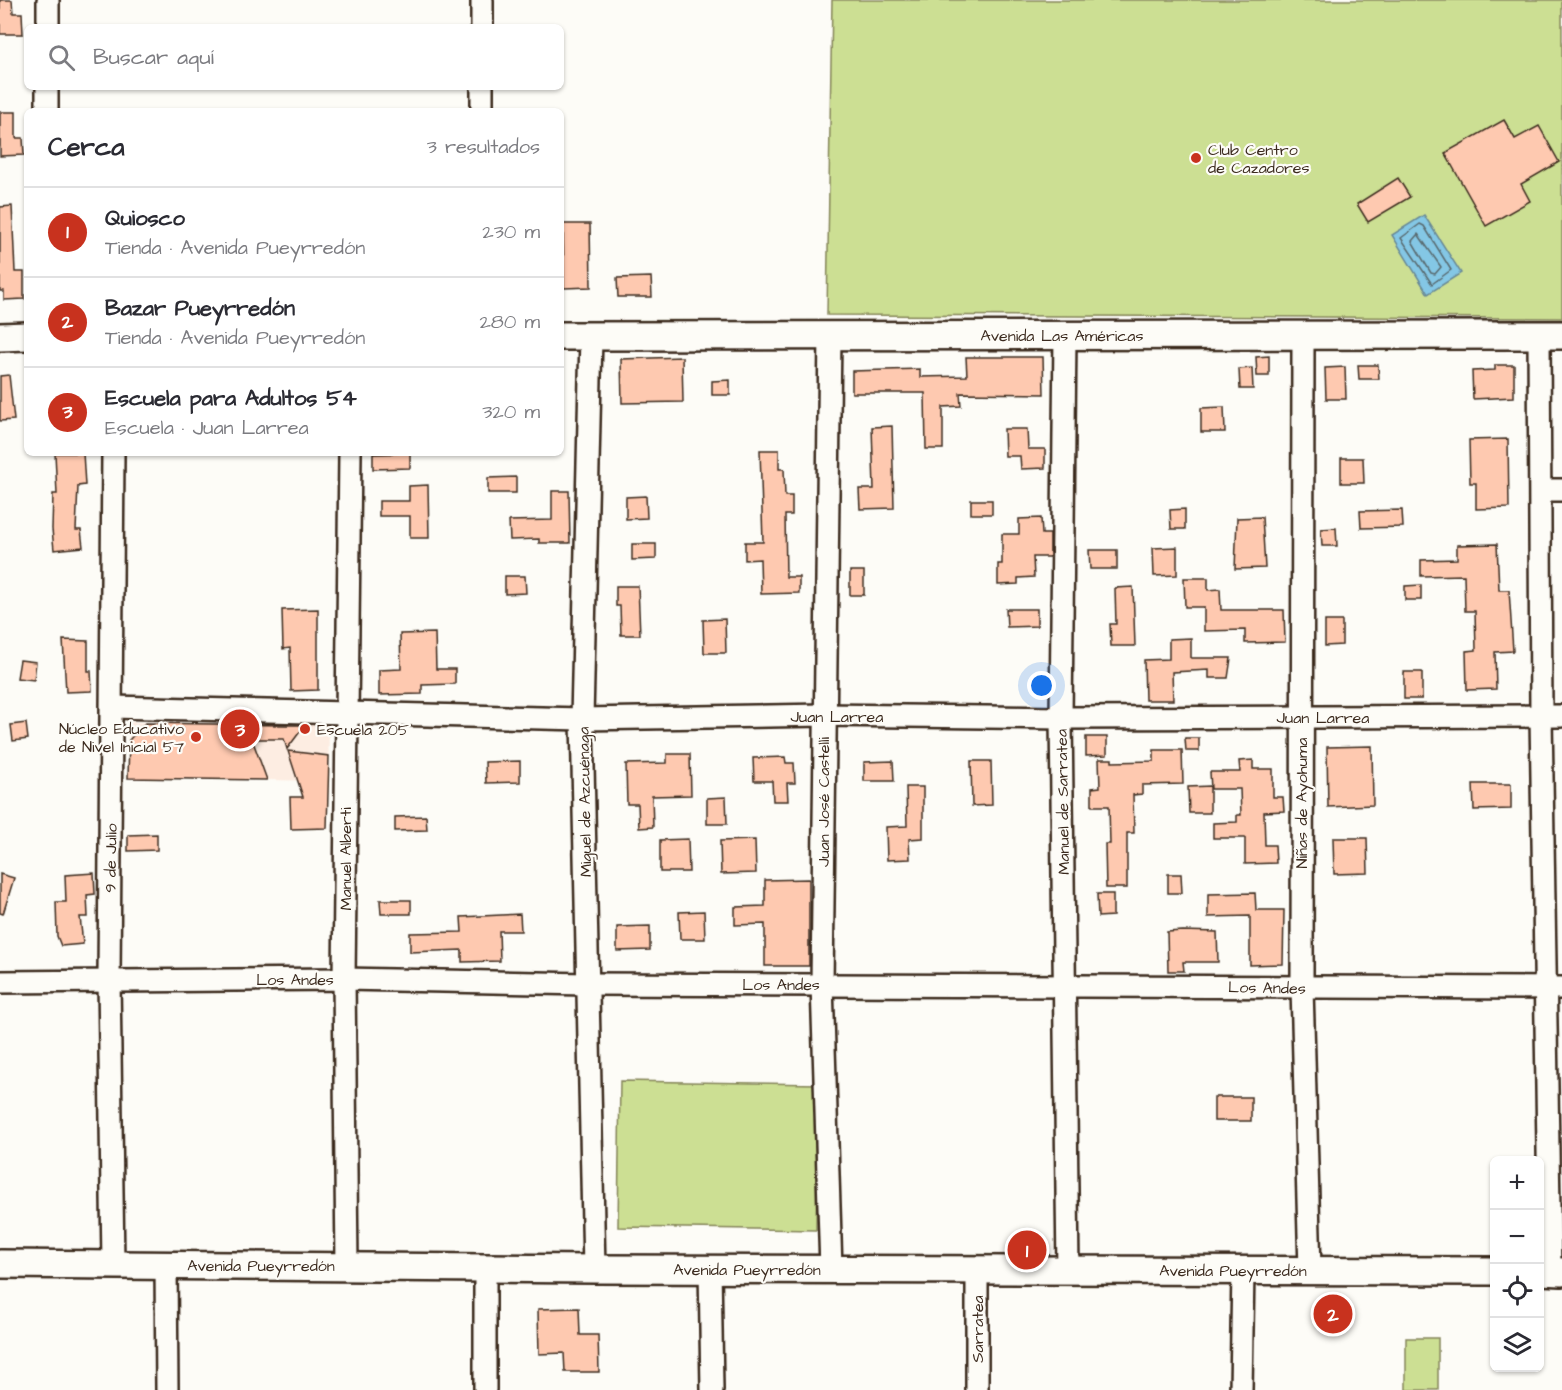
<!DOCTYPE html>
<html lang="es">
<meta charset="utf-8">
<style>
body{margin:0;font-family:"Architects Daughter",sans-serif;background:#f2f2f3;color:#2b2b33}
.controls{position:absolute;right:18px;bottom:18px;display:grid;overflow:hidden;border-radius:9px;box-shadow:0 2px 4px #0004}
.controls button{width:54px;height:54px;display:grid;place-items:center;padding:0;border:0;border-bottom:2px solid #e1e1e2;background:#fff;color:#2b2b33;font:30px sans-serif}
.you{position:absolute;left:1042px;top:686px;width:21px;height:21px;margin:-15px;border:4px solid #fff;border-radius:50%;background:#1a73e8;box-shadow:0 0 0 9px #1a73e833}
.badge{display:grid;place-items:center;width:39px;height:39px;border-radius:50%;background:#c8321e;color:#fff;font-size:20px;font-weight:700}
.pin{position:absolute;translate:-50% -50%;border:3px solid #fff;box-shadow:0 2px 6px #0006}
.list{margin:0;padding:0;list-style:none}
h2{display:flex;justify-content:space-between;align-items:center;height:78px;margin:0;padding:0 24px;font-size:26px}
h2 small{font-size:20px;font-weight:400;color:#7c7c81}
.list li{display:grid;grid-template-columns:39px 1fr auto;gap:18px;align-items:center;box-sizing:border-box;height:90px;padding:0 24px;border-top:2px solid #e1e1e2}
.list b{display:block;font-size:22px;white-space:nowrap}
.list p{margin:0;font-size:20px;white-space:nowrap;color:#7c7c81}
.list em{font-size:20px;font-style:normal;color:#7c7c81}
.icon{flex:none;width:33px;height:33px;fill:none;stroke:currentColor;stroke-width:2;stroke-linecap:round;stroke-linejoin:round}
.map{position:relative;flex:none;width:1562px;height:1390px;overflow:hidden}
.search{position:absolute;background:#fff;box-shadow:0 2px 4px #0004;left:24px;top:24px;width:540px;height:66px;display:flex;align-items:center;gap:15px;box-sizing:border-box;padding:0 21px;border-radius:9px;color:#7c7c81;font-size:22px}
.panel{position:absolute;background:#fff;box-shadow:0 2px 4px #0004;left:24px;top:108px;width:540px;height:348px;border-radius:9px}
.map>svg:first-child{display:block}
</style>
<div class="map">
<svg width="1562" height="1390" viewBox="0 0 1562 1390">
<rect width="100%" height="100%" fill="#fdfcf7"/>
<filter id="ink" filterUnits="userSpaceOnUse"><feTurbulence type="fractalNoise" baseFrequency=".0167" numOctaves="2"/><feDisplacementMap in="SourceGraphic" scale="12" xChannelSelector="R" yChannelSelector="G"/><feConvolveMatrix kernelMatrix="1 2 1 2 8 2 1 2 1" color-interpolation-filters="sRGB"/></filter>
<g filter="url(#ink)">
<polygon fill="#fdede2" points="129,722 329,725 328,781 128,778"/>
<g fill="#ccdf93" stroke="#848458" stroke-width="1.5">
<polygon points="832,0 1562,0 1562,318 827,315"/>
<polygon points="620,1081 818,1084 816,1230 618,1227"/>
<rect x="1406" y="1338" width="32" height="52"/>
</g>
<polygon fill="#84c7e5" stroke="#678895" stroke-width="1.5" points="1424,215 1461,273 1428,294 1392,235"/>
<g fill="none" stroke-linecap="round" stroke-linejoin="round">
<g stroke="#58696e" stroke-width="1.5">
<polygon points="1420,224 1424,226 1451,270 1432,284 1401,238"/>
<polygon points="1418,234 1441,267 1435,274 1431,273 1412,241"/>
</g>
</g>
<g fill="#fec9b0" stroke="#3b2a1e" stroke-width="1.5">
<polygon points="0,0 12,0 13,13 22,13 23,34 0,34"/>
<polygon points="0,112 16,112 16,138 23,138 24,155 0,156"/>
<polygon points="1504,120 1515,139 1539,126 1559,162 1521,184 1530,201 1486,226 1445,153"/>
<polygon points="1398,178 1410,197 1368,222 1357,204"/>
<polygon points="12,206 15,272 24,272 24,299 4,300 4,291 0,291 0,207"/>
<polygon points="563,224 590,224 591,287 564,288"/>
<polygon points="651,277 652,297 618,297 617,278"/>
<polygon points="1269,356 1269,376 1257,376 1256,357"/>
<polygon points="682,357 683,402 622,403 621,359"/>
<polygon points="966,357 1043,357 1044,394 960,393 961,406 943,407 943,449 926,449 925,393 852,393 852,371 920,369 920,377 967,376"/>
<polygon points="1358,365 1378,365 1379,379 1359,379"/>
<polygon points="1495,365 1514,365 1514,397 1473,399 1472,371 1495,370"/>
<polygon points="1345,367 1346,399 1326,399 1325,368"/>
<polygon points="1252,368 1253,389 1240,389 1239,369"/>
<polygon points="9,375 14,420 0,421 0,376"/>
<polygon points="730,380 730,395 712,395 712,381"/>
<polygon points="1224,407 1225,432 1201,432 1201,408"/>
<polygon points="892,426 894,508 860,509 859,489 874,489 872,427"/>
<polygon points="1004,429 1027,429 1028,449 1045,449 1045,468 1021,469 1020,456 1005,456"/>
<polygon points="1508,439 1509,508 1476,509 1476,483 1470,483 1469,440"/>
<polygon points="760,450 779,450 779,469 784,469 785,496 792,496 792,515 785,515 786,577 799,577 799,593 761,594 760,559 745,560 745,542 763,542"/>
<polygon points="55,453 83,453 85,485 78,486 76,530 81,530 83,547 54,550 52,529 53,494 57,494"/>
<polygon points="410,453 410,468 373,469 373,454"/>
<polygon points="1341,458 1363,458 1364,483 1341,483"/>
<polygon points="516,477 516,493 488,493 488,478"/>
<polygon points="428,485 429,538 410,538 410,516 379,516 379,501 409,501 409,486"/>
<polygon points="552,491 569,491 570,543 539,543 539,539 510,540 509,521 552,520"/>
<polygon points="646,496 647,518 626,519 626,497"/>
<rect x="971" y="500" width="21" height="14"/>
<polygon points="1185,509 1185,529 1171,529 1170,510"/>
<polygon points="1402,510 1403,527 1361,528 1360,511"/>
<polygon points="1262,517 1265,568 1235,569 1237,518"/>
<polygon points="1041,518 1042,534 1050,534 1050,557 1033,557 1034,577 1018,578 1018,584 998,585 998,564 1002,564 1002,534 1019,534 1019,519"/>
<polygon points="1336,528 1337,546 1322,546 1321,529"/>
<polygon points="632,544 656,544 656,559 632,560"/>
<polygon points="1497,544 1499,590 1509,590 1513,651 1495,652 1496,689 1467,690 1466,651 1476,650 1475,611 1465,611 1464,575 1421,576 1421,560 1457,559 1457,545"/>
<polygon points="1177,547 1177,575 1154,576 1153,548"/>
<polygon points="1089,550 1117,550 1117,569 1090,569"/>
<rect x="850" y="571" width="14" height="24"/>
<polygon points="505,576 525,576 526,593 505,594"/>
<polygon points="1184,578 1208,578 1208,590 1220,589 1221,610 1284,610 1285,642 1245,643 1245,630 1204,631 1204,607 1185,607"/>
<polygon points="1421,585 1421,600 1405,600 1405,586"/>
<polygon points="616,586 638,586 640,635 621,635 620,606 616,606"/>
<polygon points="1133,587 1135,646 1111,646 1110,624 1116,624 1115,588"/>
<polygon points="318,609 318,690 291,691 290,648 283,649 282,610"/>
<polygon points="1006,609 1037,609 1037,626 1007,627"/>
<polygon points="725,619 726,653 704,653 703,620"/>
<polygon points="1325,621 1342,621 1342,645 1325,646"/>
<polygon points="435,633 436,669 455,669 455,684 422,685 422,694 379,695 379,670 401,669 400,634"/>
<polygon points="1191,638 1191,658 1231,658 1228,678 1209,678 1209,670 1172,672 1173,700 1145,700 1144,660 1169,659 1169,639"/>
<polygon points="63,640 88,641 88,671 91,671 92,691 66,692"/>
<polygon points="20,660 36,662 34,680 17,678"/>
<rect x="1404" y="672" width="18" height="27"/>
<polygon points="26,723 28,739 13,741 11,725"/>
<polygon points="145,723 285,725 305,725 287,749 284,739 252,739 267,780 128,778 129,740"/>
<polygon points="1086,737 1107,737 1107,755 1086,756"/>
<polygon points="1185,738 1199,738 1199,751 1186,751"/>
<polygon points="1372,746 1373,805 1328,807 1327,747"/>
<polygon points="1154,750 1182,750 1183,784 1142,785 1142,794 1133,795 1134,833 1127,833 1127,888 1106,888 1105,844 1110,844 1109,806 1092,806 1092,788 1100,787 1099,759 1112,759 1112,762 1154,761"/>
<polygon points="288,751 329,756 327,828 291,829 290,797 303,797"/>
<polygon points="667,754 690,754 691,795 652,796 653,827 639,828 638,804 627,804 626,764 667,763"/>
<polygon points="785,757 786,763 794,763 795,783 787,783 788,801 773,801 772,781 754,781 753,758"/>
<polygon points="1253,760 1253,769 1273,769 1273,797 1283,797 1284,811 1264,812 1265,845 1275,845 1276,863 1245,864 1245,838 1213,838 1213,823 1237,822 1237,815 1241,815 1240,789 1211,789 1210,772 1240,772 1239,761"/>
<polygon points="520,761 520,782 486,783 485,762"/>
<polygon points="893,761 894,781 864,781 864,762"/>
<polygon points="971,761 991,761 992,805 972,806"/>
<polygon points="1473,784 1511,784 1511,809 1474,810"/>
<polygon points="1210,786 1210,813 1189,813 1188,787"/>
<polygon points="906,787 923,787 923,838 909,839 910,859 887,860 886,827 907,826"/>
<polygon points="726,797 727,824 707,824 707,798"/>
<polygon points="426,816 427,830 395,831 395,817"/>
<polygon points="157,834 157,850 128,851 128,835"/>
<polygon points="1333,838 1367,838 1368,873 1334,874"/>
<polygon points="688,839 689,872 660,872 660,840"/>
<polygon points="755,840 756,873 721,874 720,841"/>
<polygon points="94,873 95,894 87,895 88,917 80,917 83,944 61,946 57,936 56,902 66,902 65,875"/>
<polygon points="0,874 14,878 3,914 0,913"/>
<polygon points="1168,874 1181,874 1182,893 1168,893"/>
<polygon points="809,879 809,966 765,966 765,924 735,925 735,907 765,906 765,880"/>
<polygon points="1255,893 1256,910 1284,910 1283,964 1250,965 1250,916 1208,917 1208,894"/>
<polygon points="1097,894 1113,894 1113,916 1098,917"/>
<polygon points="380,900 411,900 411,914 381,914"/>
<polygon points="704,911 705,939 680,939 679,912"/>
<polygon points="520,914 521,931 499,931 500,961 462,962 462,950 410,952 410,933 462,932 461,917"/>
<polygon points="650,926 650,950 617,951 617,927"/>
<polygon points="1183,931 1217,932 1218,962 1183,962 1184,971 1168,971 1167,932"/>
<rect x="1214" y="1097" width="37" height="24"/>
<polygon points="579,1308 580,1335 598,1335 599,1372 565,1372 564,1353 539,1354 538,1309"/>
</g>
<g fill="none" stroke-linecap="round" stroke-linejoin="round">
<defs>
<g id="minor">
<polyline points="482,0 482,27"/>
<polyline points="48,27 48,0"/>
<polyline points="482,87 482,111"/>
<polyline points="47,111 47,87"/>
<polyline points="830,335 822,984 831,1269"/>
<polyline points="1065,335 1061,718 1068,1269"/>
<polyline points="1303,335 1302,988 1310,1270"/>
<polyline points="1539,335 1541,716 1550,1272"/>
<polyline points="591,336 582,719 594,1269"/>
<polyline points="113,453 109,979 113,1264"/>
<polyline points="1542,490 1562,490"/>
<polyline points="112,707 582,719 824,715 1061,718 1562,716"/>
<polyline points="0,982 344,979 586,984 1562,988"/>
<polyline points="166,1265 167,1390"/>
<polyline points="347,1266 344,979 350,453"/>
<polyline points="710,1267 712,1390"/>
<polyline points="977,1269 977,1390"/>
<polyline points="485,1390 485,1267"/>
<polyline points="1241,1390 1243,1270"/>
</g>
<g id="major">
<polyline points="561,336 1562,335"/>
<polyline points="0,337 27,336"/>
<polyline points="0,1264 594,1269 1494,1271"/>
<polyline points="1540,1271 1562,1272"/>
</g>
</defs>
<use href="#minor" stroke="#3b2a1e" stroke-width="26"/>
<use href="#major" stroke="#3b2a1e" stroke-width="32"/>
<use href="#minor" stroke="#fdfcf7" stroke-width="21"/>
<use href="#major" stroke="#fdfcf7" stroke-width="27"/>
</g>
</g>
<g fill="#c8321e" stroke="#fdfcf7" stroke-width="2">
<circle cx="1196" cy="158" r="6"/>
<circle cx="305" cy="729" r="6"/>
<circle cx="196" cy="737" r="6"/>
</g>
<g text-anchor="middle" stroke-width="4.5" stroke-linejoin="round" paint-order="stroke">
<g font-size="16" fill="#3b2a1e" stroke="#fdfcf7" text-anchor="start">
<text x="1208" y="155">Club Centro<tspan x="1208" dy="18">de Cazadores</tspan></text>
<text x="184" y="734" text-anchor="end">Núcleo Educativo<tspan x="184" dy="18">de Nivel Inicial 57</tspan></text>
<text x="317" y="735">Escuela 205</text>
</g>
<g font-size="16" fill="#3b2a1e" stroke="#fdfcf7">
<text x="1062" y="341">Avenida Las Américas</text>
<text x="837" y="722">Juan Larrea</text>
<text x="1323" y="723">Juan Larrea</text>
<text transform="translate(584 802) rotate(-91)" y="6">Miguel de Azcuénaga</text>
<text transform="translate(823 802) rotate(-90)" y="6">Juan José Castelli</text>
<text transform="translate(1062 802) rotate(-91)" y="6">Manuel de Sarratea</text>
<text transform="translate(1301 803) rotate(-90)" y="6">Niñas de Ayohuma</text>
<text transform="translate(110 858) rotate(-89)" y="6">9 de Julio</text>
<text transform="translate(345 859) rotate(-90)" y="6">Manuel Alberti</text>
<text x="295" y="985">Los Andes</text>
<text x="781" y="990">Los Andes</text>
<text transform="translate(1267 987) rotate(1)" y="6">Los Andes</text>
<text x="261" y="1271">Avenida Pueyrredón</text>
<text x="747" y="1275">Avenida Pueyrredón</text>
<text x="1233" y="1276">Avenida Pueyrredón</text>
<text transform="translate(977 1329) rotate(-90)" y="6">Sarratea</text>
</g>
</g>
</svg>
<div class="controls">
<button>+</button>
<button>−</button>
<button><svg class="icon" aria-label="locate" viewBox="0 0 24 24"><circle cx="12" cy="12" r="6"/><path d="M12 2v4M12 18v4M2 12h4M18 12h4"/></svg></button>
<button><svg class="icon" aria-label="layers" viewBox="0 0 24 24"><path d="M12 4l9 5-9 5-9-5zM3 14l9 5 9-5"/></svg></button>
</div>
<div class="you"></div>
<div class="pin badge" style="left:1027px;top:1250px">1</div>
<div class="pin badge" style="left:1333px;top:1314px">2</div>
<div class="pin badge" style="left:240px;top:729px">3</div>
<div class="search"><svg class="icon" aria-label="search" viewBox="0 0 24 24"><circle cx="10" cy="10" r="6"/><path d="M15 15l6 6"/></svg>Buscar aquí</div>
<section class="panel">
<h2>Cerca<small>3 resultados</small></h2>
<ul class="list">
<li><span class="badge">1</span><div><b>Quiosco</b><p>Tienda · Avenida Pueyrredón</p></div><em>230 m</em></li>
<li><span class="badge">2</span><div><b>Bazar Pueyrredón</b><p>Tienda · Avenida Pueyrredón</p></div><em>280 m</em></li>
<li><span class="badge">3</span><div><b>Escuela para Adultos 54</b><p>Escuela · Juan Larrea</p></div><em>320 m</em></li>
</ul>
</section>
</div>
